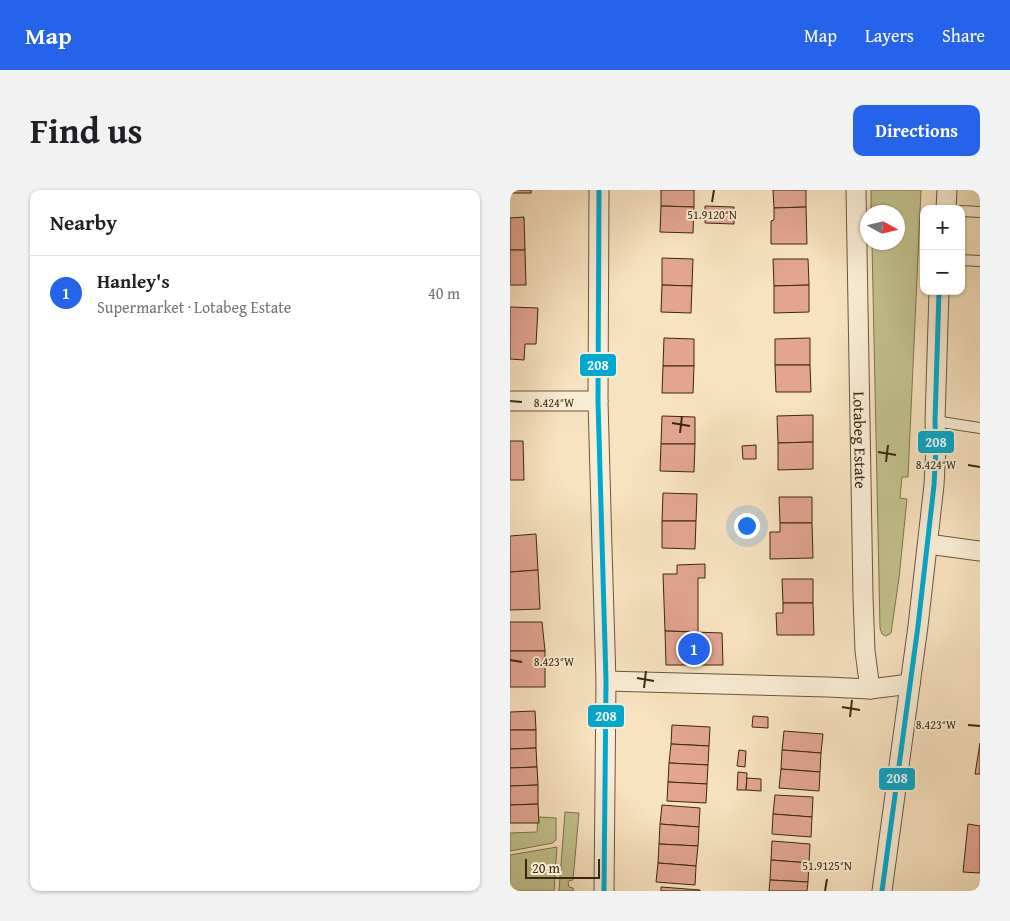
<!DOCTYPE html>
<meta charset="utf-8">
<style>
body{margin:0;font-family:"Gentium Book Plus",serif;background:#f2f2f2;color:#202124}
.controls{position:absolute;right:15px;top:15px;display:grid;overflow:hidden;border-radius:10px;box-shadow:0 1px 4px #0004}
.controls button{width:45px;height:45px;display:grid;place-items:center;padding:0;border:0;border-bottom:1px solid #e0e0e0;background:#fff;color:#202124;font:25px sans-serif}
.compass{position:absolute;left:350px;top:15px;width:45px;height:45px;border-radius:50%;background:#fff;box-shadow:0 1px 4px #0004;rotate:98deg}
.scale{position:absolute;left:15px;bottom:12px;width:75px;box-sizing:border-box;padding-left:5px;border:2px solid #3a280e;border-top:0;font-size:14px;line-height:18px;white-space:nowrap;color:#3a280e;-webkit-text-stroke:4px #faedd6;paint-order:stroke}
.you{position:absolute;left:236px;top:335px;width:18px;height:18px;margin:-12px;border:4px solid #fff;border-radius:50%;background:#1a73e8;box-shadow:0 0 0 8px #1a73e833}
.badge{display:grid;place-items:center;width:32px;height:32px;border-radius:50%;background:#2563eb;color:#fff;font-size:16px;font-weight:700}
.pin{position:absolute;translate:-50% -50%;border:2px solid #fff;box-shadow:0 1px 5px #0006}
.list{margin:0;padding:0;list-style:none}
h2{display:flex;justify-content:space-between;align-items:center;height:65px;margin:0;padding:0 20px;font-size:21px}
h2 small{font-size:16px;font-weight:400;color:#757577}
.list li{display:grid;grid-template-columns:32px 1fr auto;gap:15px;align-items:center;box-sizing:border-box;height:75px;padding:0 20px;border-top:1px solid #e0e0e0}
.list b{display:block;font-size:19px;white-space:nowrap}
.list p{margin:0;font-size:16px;white-space:nowrap;color:#757577}
.list em{font-size:16px;font-style:normal;color:#757577}
.map{position:relative;flex:none;width:470px;height:701px;overflow:hidden;border-radius:10px}
header{display:flex;align-items:center;gap:30px;box-sizing:border-box;height:70px;padding:0 25px;background:#2563eb;color:#fff}
header strong{font-size:24px}
nav{display:flex;gap:28px;margin-inline-start:auto;font-size:18px}
.intro{display:flex;align-items:center;justify-content:space-between;box-sizing:border-box;height:120px;padding:0 30px}
h1{margin:0;font-size:35px}
.button{padding:12px 22px;border-radius:10px;background:#2563eb;color:#fff;font-size:18px;font-weight:700}
main{display:flex;gap:30px;padding:0 30px}
aside{flex:1;background:#fff;border-radius:10px;box-shadow:0 1px 4px #0004}
.map>svg:first-child{display:block}
</style>
<header>
<strong>Map</strong>
<nav><a>Map</a><a>Layers</a><a>Share</a></nav>
</header>
<div class="intro"><h1>Find us</h1><a class="button">Directions</a></div>
<main>
<aside>
<h2>Nearby<small></small></h2>
<ul class="list">
<li><span class="badge">1</span><div><b>Hanley's</b><p>Supermarket · Lotabeg Estate</p></div><em>40 m</em></li>
</ul>
</aside>
<div class="map">
<svg width="470" height="701" viewBox="0 0 470 701">
<rect width="100%" height="100%" fill="#f8e3c0"/>
<filter id="stains"><feTurbulence type="fractalNoise" baseFrequency=".004" numOctaves="4"/><feColorMatrix values="0 0 0 0 .2 0 0 0 0 .09 0 0 0 0 .02 0 0 0 .5 -.17"/></filter>
<radialGradient id="worn" r=".72"><stop offset=".6" stop-color="#630" stop-opacity="0"/><stop offset="1" stop-color="#630" stop-opacity=".3"/></radialGradient>
<g fill="#c2c28e" stroke="#7e754e">
<polygon points="361,0 411,0 398,287 392,287 390,308 397,309 389,388 381,443 376,446 372,444 370,438 362,53 388,52 388,22 361,22"/>
<polygon points="55,622 69,623 63,690 58,691 59,697 63,698 63,701 49,701"/>
<polygon points="28,627 46,628 46,650 43,653 0,661 0,643 27,642"/>
<polygon points="47,657 44,701 0,701 0,665"/>
</g>
<g fill="#e3a592" stroke="#3a280e">
<rect x="0" y="0" width="21" height="3"/>
<polygon points="151,0 184,0 184,17 151,16"/>
<polygon points="263,0 296,0 296,17 264,18"/>
<polygon points="151,16 184,17 183,43 150,42"/>
<polygon points="195,16 224,17 224,34 195,33"/>
<polygon points="296,17 297,54 261,54 261,31 264,30 264,18"/>
<polygon points="14,27 15,60 0,60 0,28"/>
<polygon points="0,60 15,60 16,95 0,95"/>
<polygon points="152,68 183,69 182,96 152,95"/>
<polygon points="263,69 298,69 299,95 264,96"/>
<polygon points="152,95 182,96 181,123 151,122"/>
<polygon points="299,95 299,122 264,123 264,96"/>
<polygon points="0,117 28,118 26,154 15,154 14,170 0,169"/>
<polygon points="154,148 184,149 184,176 153,176"/>
<polygon points="300,148 300,175 265,175 265,149"/>
<polygon points="265,175 300,175 301,202 266,202"/>
<polygon points="153,176 184,176 183,203 152,203"/>
<polygon points="303,225 303,252 268,253 267,226"/>
<polygon points="152,226 185,227 185,254 151,254"/>
<polygon points="0,251 13,251 14,290 0,290"/>
<polygon points="303,252 303,279 268,280 268,253"/>
<polygon points="151,254 185,254 184,282 150,281"/>
<polygon points="246,255 246,269 233,269 232,256"/>
<polygon points="153,303 187,304 186,331 152,331"/>
<polygon points="269,307 302,307 302,333 270,333"/>
<polygon points="152,331 186,331 185,359 152,358"/>
<polygon points="270,333 302,333 303,368 260,369 260,342 270,342"/>
<polygon points="26,344 28,380 0,382 0,346"/>
<polygon points="195,374 195,388 188,388 188,442 155,441 153,384 167,384 167,375"/>
<polygon points="28,380 30,419 0,420 0,382"/>
<polygon points="272,389 303,389 303,413 273,413"/>
<polygon points="273,413 303,413 304,445 267,445 266,423 273,423"/>
<polygon points="0,432 32,432 35,461 0,461"/>
<polygon points="155,441 212,443 213,475 156,475"/>
<rect x="0" y="461" width="35" height="36"/>
<polygon points="25,521 26,540 0,540 0,522"/>
<polygon points="243,526 258,527 258,538 242,537"/>
<polygon points="162,535 200,537 199,556 161,554"/>
<polygon points="0,540 26,540 26,558 0,559"/>
<polygon points="274,541 313,544 311,563 272,560"/>
<polygon points="470,553 470,584 465,584"/>
<polygon points="161,554 199,556 198,575 159,573"/>
<polygon points="26,558 27,577 0,578 0,559"/>
<polygon points="229,560 236,561 235,577 227,576"/>
<polygon points="272,560 311,563 310,582 271,579"/>
<polygon points="159,573 198,575 197,594 158,592"/>
<polygon points="27,577 28,595 0,596 0,578"/>
<polygon points="271,579 310,582 309,601 269,598"/>
<polygon points="228,582 237,583 236,600 227,600"/>
<polygon points="237,588 251,589 251,601 236,600"/>
<polygon points="158,592 197,594 196,613 157,611"/>
<polygon points="28,595 28,614 0,615 0,596"/>
<polygon points="265,605 303,607 302,627 263,624"/>
<polygon points="28,614 29,633 0,633 0,615"/>
<polygon points="152,615 190,618 189,637 150,634"/>
<polygon points="263,624 302,627 301,647 262,644"/>
<polygon points="150,634 189,637 188,656 149,654"/>
<polygon points="458,634 470,636 470,683 453,682"/>
<polygon points="262,651 300,654 299,673 261,670"/>
<polygon points="149,654 188,656 186,676 148,673"/>
<polygon points="261,670 299,673 298,692 260,690"/>
<polygon points="148,673 186,676 185,695 146,692"/>
<polygon points="260,690 298,692 297,701 259,701"/>
<polygon points="151,697 190,700 190,701 151,701"/>
</g>
<g fill="none" stroke-linecap="round" stroke-linejoin="round">
<defs>
<g id="lane">
<polyline points="451,21 470,22"/>
<polyline points="451,70 470,71"/>
<polyline points="425,231 470,238"/>
</g>
<g id="street">
<polyline points="89,0 88,211 92,358 96,491 94,701"/>
<path id="s1" d="M346,0L353,406L355,461L360,499"/>
<polyline points="436,19 437,0"/>
<polyline points="0,211 88,211"/>
<polyline points="418,354 470,361"/>
<polyline points="96,491 317,497 360,499 400,494"/>
<polyline points="372,701 408,436 424,295 426,258 425,231 429,101"/>
</g>
</defs>
<use href="#lane" stroke="#6a573a" stroke-width="12"/>
<use href="#street" stroke="#6a573a" stroke-width="21"/>
<use href="#lane" stroke="#faedd6" stroke-width="10"/>
<use href="#street" stroke="#faedd6" stroke-width="19"/>
<defs>
<g id="bus-1">
<polyline points="89,0 88,211 96,491 94,701"/>
<polyline points="372,701 408,436 424,295 426,258 425,231 429,101"/>
</g>
</defs>
<use href="#bus-1" stroke="#faedd6" stroke-width="9"/>
<use href="#bus-1" stroke="#00a9ce" stroke-width="5"/>
</g>
<path fill="none" stroke="#3a280e" stroke-width="2" d="M202,12L204,0M0,211L12,212M162,233L180,236M170,243L172,226M368,262L386,265M376,272L378,255M458,275L470,277M0,470L12,472M127,488L144,491M134,498L136,481M332,517L350,520M340,527L342,510M458,535L470,536M315,701L317,689"/>
<g text-anchor="middle" stroke-width="4" stroke-linejoin="round" paint-order="stroke">
<g font-size="16" fill="#3a280e" stroke="#faedd6">
<text dy="6" stroke="none"><textPath href="#s1" startOffset="250">Lotabeg Estate</textPath></text>
</g>
</g>
<g font-size="12" text-anchor="middle" fill="#3a280e" stroke="#faedd6" stroke-width="4" stroke-linejoin="round" paint-order="stroke">
<text x="202" y="29">51.9120°N</text>
<text x="44" y="217">8.424°W</text>
<text x="426" y="279">8.424°W</text>
<text x="44" y="476">8.423°W</text>
<text x="426" y="539">8.423°W</text>
<text x="317" y="680">51.9125°N</text>
</g>
<g stroke="#faedd6" stroke-width="2">
<rect x="69" y="163" width="38" height="24" rx="5" fill="#00a9ce"/>
<rect x="407" y="240" width="38" height="24" rx="5" fill="#00a9ce"/>
<rect x="77" y="514" width="38" height="24" rx="5" fill="#00a9ce"/>
<rect x="368" y="577" width="38" height="24" rx="5" fill="#00a9ce"/>
</g>
<g font-size="14" text-anchor="middle" font-weight="bold" fill="#fff">
<text x="88" y="180">208</text>
<text x="426" y="257">208</text>
<text x="96" y="531">208</text>
<text x="387" y="593">208</text>
</g>
<rect width="100%" height="100%" filter="url(#stains)"/>
<rect width="100%" height="100%" fill="url(#worn)"/>
</svg>
<div class="controls">
<button>+</button>
<button>−</button>
</div>
<svg class="compass" viewBox="-18 -18 36 36"><path d="M0-13l5 13h-10z" fill="#e53935"/><path d="M0 13l5-13h-10z" fill="#757577"/></svg>
<div class="scale">20 m</div>
<div class="you"></div>
<div class="pin badge" style="left:184px;top:459px">1</div>
</div>
</main>
